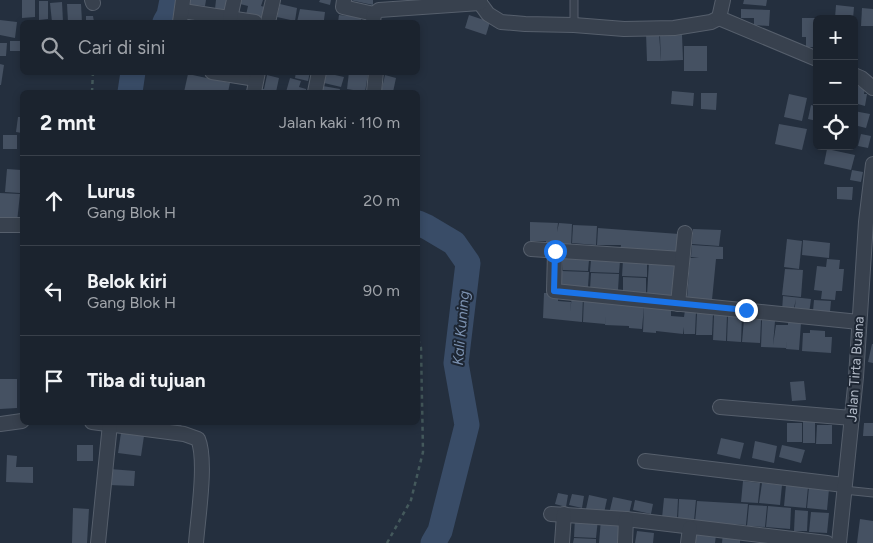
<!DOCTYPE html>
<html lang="id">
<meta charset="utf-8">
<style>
body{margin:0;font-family:Figtree,sans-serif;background:#242b36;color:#f1f3f6}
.controls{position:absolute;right:15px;top:15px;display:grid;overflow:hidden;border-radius:8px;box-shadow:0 2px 8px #0003}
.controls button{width:45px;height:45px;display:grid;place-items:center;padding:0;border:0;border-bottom:1px solid #39404a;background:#1b232e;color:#f1f3f6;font:25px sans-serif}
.stop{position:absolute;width:15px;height:15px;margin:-11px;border:4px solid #1a73e8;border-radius:50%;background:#fff}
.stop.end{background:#1a73e8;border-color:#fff;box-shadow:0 1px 5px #0008}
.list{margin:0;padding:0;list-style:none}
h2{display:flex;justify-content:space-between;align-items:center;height:65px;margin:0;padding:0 20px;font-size:21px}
h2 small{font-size:16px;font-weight:400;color:#a0a4aa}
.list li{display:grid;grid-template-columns:32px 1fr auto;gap:15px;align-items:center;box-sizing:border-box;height:90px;padding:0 20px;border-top:1px solid #39404a}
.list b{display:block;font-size:19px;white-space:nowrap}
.list p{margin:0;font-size:16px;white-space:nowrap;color:#a0a4aa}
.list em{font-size:16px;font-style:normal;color:#a0a4aa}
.icon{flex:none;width:28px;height:28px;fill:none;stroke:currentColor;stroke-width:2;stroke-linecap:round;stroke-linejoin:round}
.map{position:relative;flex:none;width:873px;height:543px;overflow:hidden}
.search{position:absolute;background:#1b232e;box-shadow:0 2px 8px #0003;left:20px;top:20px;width:400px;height:55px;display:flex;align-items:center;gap:12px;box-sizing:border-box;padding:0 18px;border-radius:8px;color:#a0a4aa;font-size:19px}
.panel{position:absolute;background:#1b232e;box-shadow:0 2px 8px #0003;left:20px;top:90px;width:400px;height:335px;border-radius:8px}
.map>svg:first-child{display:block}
</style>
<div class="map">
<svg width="873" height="543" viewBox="0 0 873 543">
<rect width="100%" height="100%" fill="#242f3e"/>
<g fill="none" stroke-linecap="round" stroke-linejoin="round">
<g stroke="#394c67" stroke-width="25">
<polyline points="165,22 169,15 172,0"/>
<polyline points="130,92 133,72"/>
<polyline points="418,223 427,227 454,243 468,263 456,363 467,425 440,531 433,543"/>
</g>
</g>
<g fill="#455162">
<polygon points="22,0 35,0 35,17 22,18"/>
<polygon points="190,0 206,0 205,6 190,5"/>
<polygon points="216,0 230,0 228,11 215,9"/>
<polygon points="242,0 263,0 261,6 268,8 264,20 246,15 248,6 240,4"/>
<polygon points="320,0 331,0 330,5 319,2"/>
<polygon points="350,0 373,0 373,5"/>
<polygon points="744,0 767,0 766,6 743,4"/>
<polygon points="39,1 48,1 48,19 39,20"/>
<polygon points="62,2 63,22 52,22 50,3"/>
<polygon points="67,4 81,4 82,22 68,22"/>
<polygon points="280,4 297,8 295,21 277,17"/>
<polygon points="836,5 854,7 853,19 835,18"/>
<polygon points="862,8 873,9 873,26 861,26"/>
<polygon points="300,9 325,12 324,20 330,22 297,22"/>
<polygon points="741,9 770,10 769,26 754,25 754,18 741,18"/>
<polygon points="339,15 361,17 361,22 338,22"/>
<polygon points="469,15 490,22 486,35 465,28"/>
<polygon points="86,16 93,16 94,22 86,22"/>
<polygon points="802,18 817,18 817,47 806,47 806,37 802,37"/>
<polygon points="0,20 17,22 15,38 0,35"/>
<polygon points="646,33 659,33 661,61 647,61"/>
<polygon points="682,35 683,60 661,61 660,36"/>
<rect x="10" y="41" width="12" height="10"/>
<polygon points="0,43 7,43 6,56 0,56"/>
<rect x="684" y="46" width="23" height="25"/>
<polygon points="0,64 4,65 1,85 0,85"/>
<polygon points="296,72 310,72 308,81 295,78"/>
<polygon points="349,72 368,74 365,92 347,89"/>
<polygon points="326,73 344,77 341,87 324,83"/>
<polygon points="188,74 230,83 228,92 184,92"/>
<polygon points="267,75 279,78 276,92 258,92 259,88 264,89"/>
<polygon points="385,75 396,78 393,92 381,92"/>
<polygon points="290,78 301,81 299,87 306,89 306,92 286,92"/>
<polygon points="854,85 865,88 864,94 867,94 865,106 854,103"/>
<polygon points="323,86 340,89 339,92 322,92"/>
<polygon points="672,91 694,93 693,106 671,104"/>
<polygon points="701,93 717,93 716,110 701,109"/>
<polygon points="789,94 807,98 802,121 784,117"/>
<polygon points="811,105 817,107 817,121 808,119"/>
<polygon points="854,111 870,114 866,128 854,125"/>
<polygon points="18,117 22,117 22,133 16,132"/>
<polygon points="779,124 807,129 802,150 775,144"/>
<polygon points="861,134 871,136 868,148 858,146"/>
<rect x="3" y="135" width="14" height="14"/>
<polygon points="827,149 855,155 851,170 824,164"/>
<polygon points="7,169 21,170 20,193 5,192"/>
<polygon points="852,170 863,172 861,182 850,180"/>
<polygon points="837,187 853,187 852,200 837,199"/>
<polygon points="0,193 20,194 17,222 0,220"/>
<polygon points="530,222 558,223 557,232 559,223 572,224 571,247 557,246 558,243 546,243 546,241 530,241"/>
<polygon points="573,225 597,226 596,245 572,243"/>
<polygon points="598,228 679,234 678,255 620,251 621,245 597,245"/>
<polygon points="693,229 721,230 719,246 692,244"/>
<polygon points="787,239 802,241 799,269 784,267"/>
<polygon points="803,240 830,243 829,258 802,255"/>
<polygon points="692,245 723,247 723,259 716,259 712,300 687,299 690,258 699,258 691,257"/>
<polygon points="563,258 589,260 588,271 563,270"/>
<polygon points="827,259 840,260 839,269 844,269 842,291 836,291 835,300 821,299 822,291 814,290 817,266 826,267"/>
<polygon points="591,260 620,261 619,273 590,272"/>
<polygon points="623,260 647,260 647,277 622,276"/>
<polygon points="649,262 674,264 673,296 647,295"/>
<polygon points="785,269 803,270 801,297 782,295"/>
<polygon points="561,271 589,272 588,287 560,286"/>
<polygon points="591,273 619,274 618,290 590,289"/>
<polygon points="623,277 646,278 646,294 623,293"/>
<polygon points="544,293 558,293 558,301 571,302 570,312 572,296 583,297 582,322 543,318"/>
<polygon points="584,296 671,308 671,316 684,317 685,310 696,311 695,334 684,334 683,327 683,334 656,331 656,333 643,332 644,306 642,329 629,328 629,326 605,325 606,314 605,324 583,322"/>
<polygon points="783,296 811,299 809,314 794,313 796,299 793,312 782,311"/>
<polygon points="814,300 831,301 830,312 813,311"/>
<polygon points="697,313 713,313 712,335 696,335"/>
<polygon points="714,315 727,315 726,341 713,340"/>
<polygon points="728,315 742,316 741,342 727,341"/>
<polygon points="744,319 761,320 760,343 742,342"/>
<polygon points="762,320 775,321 773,345 776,325 788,325 788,323 801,323 799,350 786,349 787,340 786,348 761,347"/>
<polygon points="810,330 825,331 825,337 832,337 831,353 802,351 803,333 810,333"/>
<polygon points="872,344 873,344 873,363 868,362"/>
<polygon points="0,379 17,379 17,408 0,409"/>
<polygon points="804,381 806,400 792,401 790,382"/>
<polygon points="168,422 182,422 181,428 167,426"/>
<rect x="803" y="422" width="12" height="21"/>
<rect x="787" y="423" width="15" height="19"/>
<polygon points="864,423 873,423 873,436 863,436"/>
<polygon points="817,425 832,425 832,444 816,444"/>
<polygon points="121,433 144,436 141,456 118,453"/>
<polygon points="721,438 744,443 740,459 717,454"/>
<polygon points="755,441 777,446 774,463 752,458"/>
<rect x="77" y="445" width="16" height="16"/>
<polygon points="782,445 805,450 801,463 779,457"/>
<polygon points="7,455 17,456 16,467 33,467 33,483 6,482"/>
<polygon points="110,469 135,471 134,486 109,485"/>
<polygon points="743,481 760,483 758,503 741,502"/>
<polygon points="762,483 782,485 780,505 759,503"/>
<polygon points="786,485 808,487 806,508 784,506"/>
<polygon points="809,487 829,489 827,510 807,508"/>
<polygon points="558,493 568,495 566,507 555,504"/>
<polygon points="572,494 584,496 582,508 569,505"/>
<polygon points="589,495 607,499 604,513 586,509"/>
<polygon points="613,497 632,501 629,514 610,510"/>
<polygon points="664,498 678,499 677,519 662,518"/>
<polygon points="679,499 696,500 694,521 678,520"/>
<polygon points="635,500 653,504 651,514 633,510"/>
<polygon points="697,501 748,504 746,525 695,522"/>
<polygon points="749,505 767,506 765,527 747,526"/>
<polygon points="768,506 791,508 790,529 766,527"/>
<polygon points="73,508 89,509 87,543 72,543"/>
<polygon points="795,510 808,511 807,531 794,531"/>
<polygon points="811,512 829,513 827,533 809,532"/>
<polygon points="575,518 598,519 596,538 574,537"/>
<polygon points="601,519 621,521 619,543 599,543"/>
<polygon points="860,519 873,521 873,543 857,543"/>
<polygon points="637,531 654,533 653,543 635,543"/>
<polygon points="694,533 716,535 715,543 693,543"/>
<polygon points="723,533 740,535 740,543 722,543"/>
<polygon points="574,538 596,539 596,543 573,543"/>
</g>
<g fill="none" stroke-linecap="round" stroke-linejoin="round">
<defs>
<g id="lane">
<polyline points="574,25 574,0"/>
<polyline points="844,490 873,493"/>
</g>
<g id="street">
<polyline points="92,0 93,3"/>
<polyline points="344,0 343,7 374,14"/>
<polyline points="480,0 480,3 488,14 501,22 525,24 574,25 624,29 674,28 711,22 719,18"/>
<polyline points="723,0 719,18 817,59"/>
<polyline points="183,11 255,22"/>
<polyline points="230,18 234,0"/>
<polyline points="180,22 183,0"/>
<polyline points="268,22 273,0"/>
<polyline points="373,22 374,14 379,10 480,3"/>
<polyline points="212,72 256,79"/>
<polyline points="854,75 861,78 873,88"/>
<polyline points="254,92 258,72"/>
<polyline points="315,92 319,72"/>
<polyline points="374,92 376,72"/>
<polyline points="0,225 22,225"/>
<polyline points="531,249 682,259"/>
<polyline points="555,251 554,291 859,322"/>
<polyline points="678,304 685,233"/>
<polyline points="720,407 852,418"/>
<path d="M92,422L184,434L198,439C207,460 198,517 196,543"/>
<polyline points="0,424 22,421"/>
<polyline points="645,461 844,485"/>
<polyline points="551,514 626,519 827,543"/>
<polyline points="98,543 110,424"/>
<polyline points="562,543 564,514"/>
<polyline points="625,543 626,519"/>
<polyline points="688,543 690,528"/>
<polyline points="839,543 856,377 866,222 873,164"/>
</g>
</defs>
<use href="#lane" stroke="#565f6c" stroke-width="9"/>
<use href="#street" stroke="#565f6c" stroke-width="16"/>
<g stroke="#44595c" stroke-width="2.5" stroke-dasharray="4 4" stroke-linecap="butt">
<polyline points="92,92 93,72"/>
<polyline points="387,543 411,500 423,452 421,348 418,339"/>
</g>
<use href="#lane" stroke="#38414e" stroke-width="7"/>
<use href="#street" stroke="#38414e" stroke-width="14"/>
</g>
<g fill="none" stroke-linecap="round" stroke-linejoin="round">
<polyline stroke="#1a73e8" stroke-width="6" points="555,251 554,291 746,310"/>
</g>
<g text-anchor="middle" stroke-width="4" stroke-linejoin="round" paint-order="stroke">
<g font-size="14" fill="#b4bcc9" stroke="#1d2633">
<text transform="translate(855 369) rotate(-86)" y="5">Jalan Tirta Buana</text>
</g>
<g font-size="15" font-style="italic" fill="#7c92b1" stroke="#1d2633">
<text transform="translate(461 328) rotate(-85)" y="5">Kali Kuning</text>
</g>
</g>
</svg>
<div class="controls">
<button>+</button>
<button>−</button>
<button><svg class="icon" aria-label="locate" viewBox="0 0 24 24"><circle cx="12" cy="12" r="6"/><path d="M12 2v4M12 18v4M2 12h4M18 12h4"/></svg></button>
</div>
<div class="stop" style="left:555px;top:251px"></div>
<div class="stop end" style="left:746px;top:310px"></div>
<div class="search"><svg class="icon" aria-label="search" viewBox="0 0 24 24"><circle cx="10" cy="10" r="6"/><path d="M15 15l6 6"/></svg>Cari di sini</div>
<section class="panel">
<h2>2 mnt<small>Jalan kaki · 110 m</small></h2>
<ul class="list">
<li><svg class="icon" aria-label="ahead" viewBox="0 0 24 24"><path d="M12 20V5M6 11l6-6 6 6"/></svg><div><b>Lurus</b><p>Gang Blok H</p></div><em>20 m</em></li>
<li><svg class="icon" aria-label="left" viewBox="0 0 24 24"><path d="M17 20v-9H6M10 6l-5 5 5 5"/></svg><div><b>Belok kiri</b><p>Gang Blok H</p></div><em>90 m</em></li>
<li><svg class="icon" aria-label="arrive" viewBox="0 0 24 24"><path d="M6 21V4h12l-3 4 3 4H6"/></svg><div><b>Tiba di tujuan</b></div></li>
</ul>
</section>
</div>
